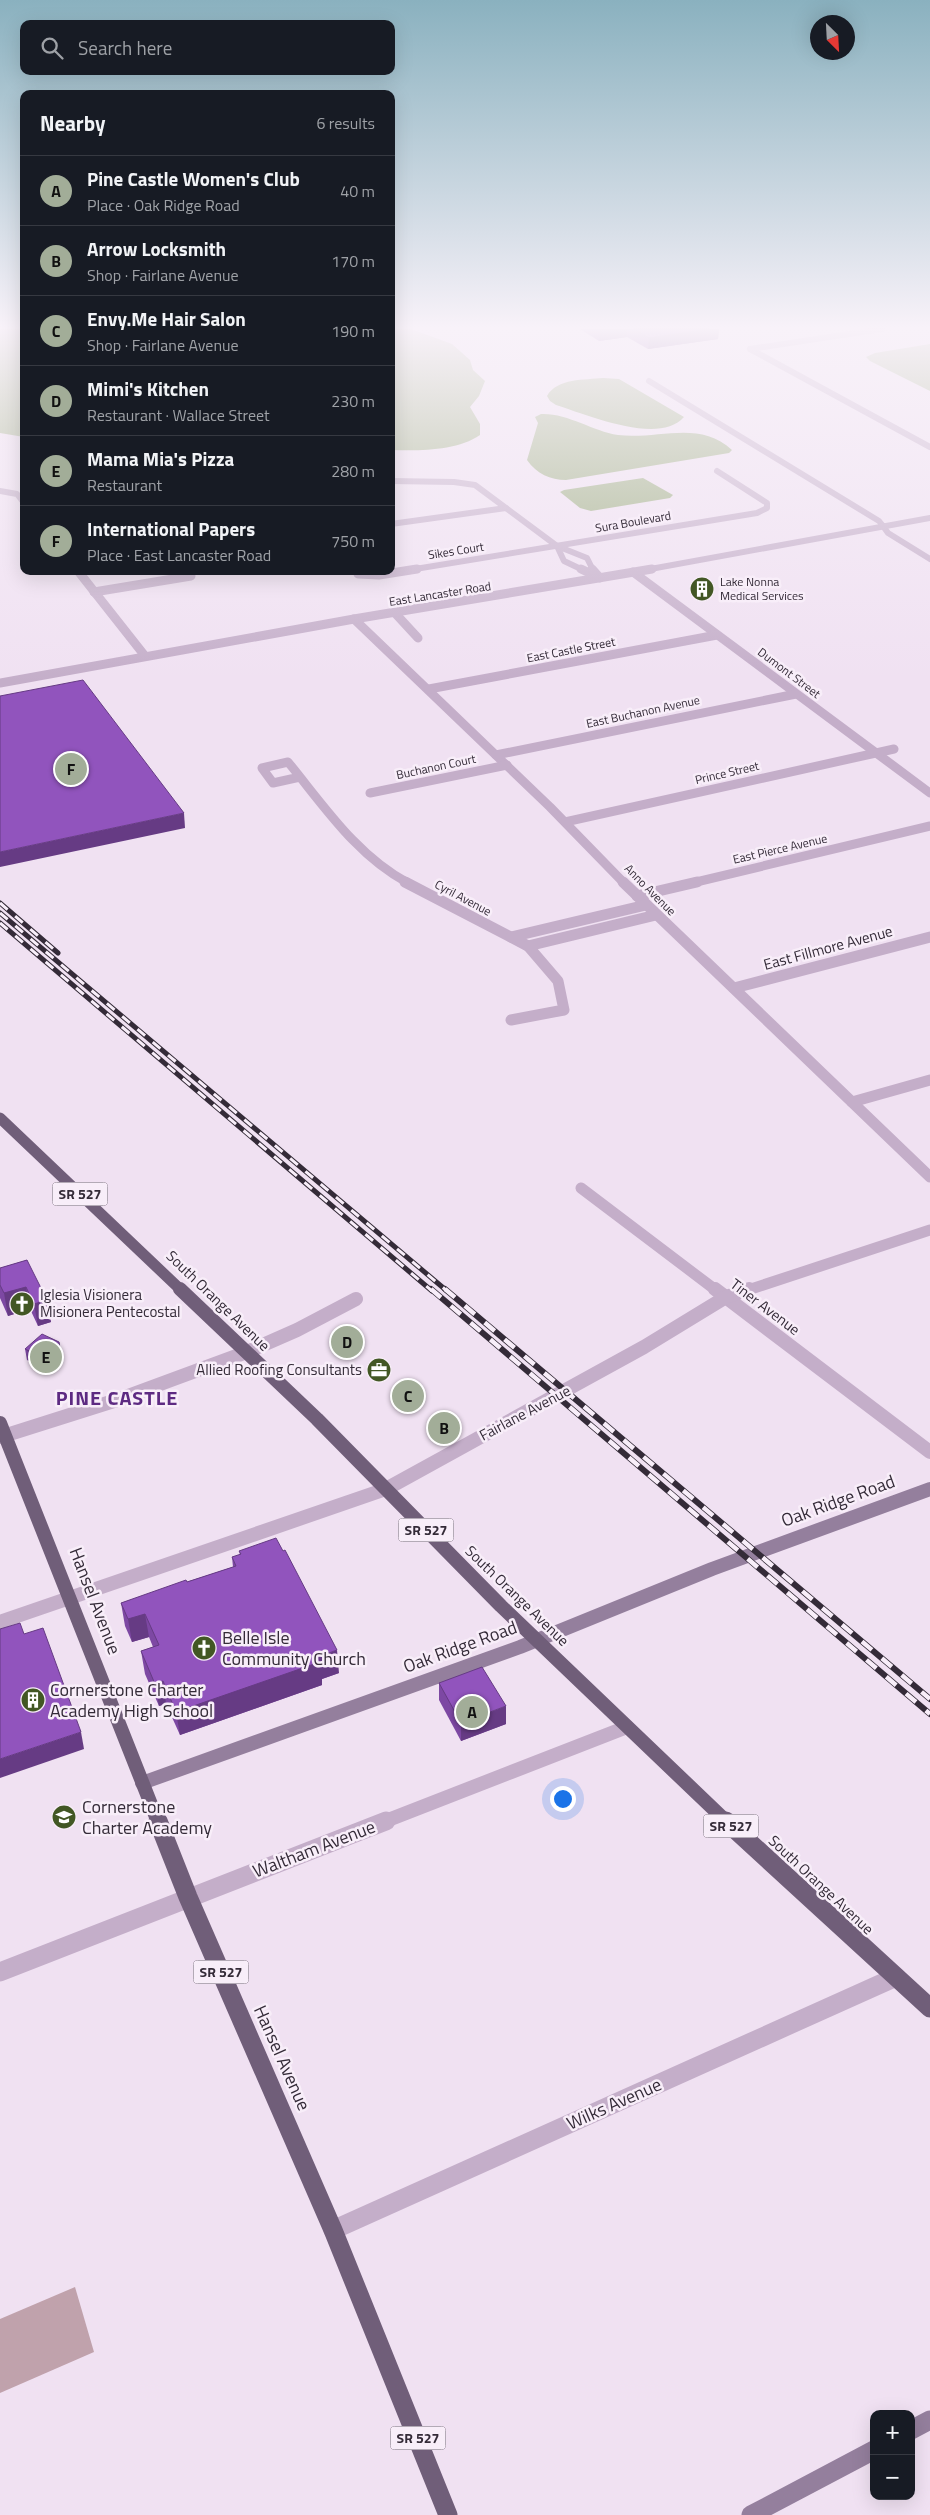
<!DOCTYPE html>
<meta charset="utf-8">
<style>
body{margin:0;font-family:"Titillium Web",sans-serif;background:#242831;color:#f1f3f6}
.controls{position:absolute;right:15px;bottom:15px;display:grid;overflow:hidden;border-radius:10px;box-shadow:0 5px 20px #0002}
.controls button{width:45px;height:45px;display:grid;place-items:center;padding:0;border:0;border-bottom:1px solid #363941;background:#171b24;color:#f1f3f6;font:25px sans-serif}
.compass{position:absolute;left:810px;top:15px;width:45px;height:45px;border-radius:50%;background:#171b24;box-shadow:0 5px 20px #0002;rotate:156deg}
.you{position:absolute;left:562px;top:1798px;width:18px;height:18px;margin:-12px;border:4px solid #fff;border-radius:50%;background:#1a73e8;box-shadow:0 0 0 8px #1a73e833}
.badge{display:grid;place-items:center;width:32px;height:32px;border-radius:50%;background:#a2ad98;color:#111;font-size:16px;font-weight:700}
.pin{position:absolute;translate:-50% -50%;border:2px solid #fff;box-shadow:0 1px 5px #0006}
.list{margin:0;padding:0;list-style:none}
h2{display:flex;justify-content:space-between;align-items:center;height:65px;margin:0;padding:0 20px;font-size:21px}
h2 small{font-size:16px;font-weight:400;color:#9ea1a6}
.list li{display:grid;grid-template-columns:32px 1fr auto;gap:15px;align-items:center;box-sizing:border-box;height:70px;padding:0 20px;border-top:1px solid #363941}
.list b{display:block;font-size:19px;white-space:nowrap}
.list p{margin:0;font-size:16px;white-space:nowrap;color:#9ea1a6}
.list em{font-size:16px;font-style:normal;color:#9ea1a6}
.icon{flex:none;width:28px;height:28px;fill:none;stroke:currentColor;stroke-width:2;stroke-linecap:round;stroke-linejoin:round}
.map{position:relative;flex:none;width:930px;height:2515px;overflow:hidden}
.search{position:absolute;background:#171b24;box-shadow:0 5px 20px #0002;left:20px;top:20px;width:375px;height:55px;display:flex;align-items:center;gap:12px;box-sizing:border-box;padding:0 18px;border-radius:10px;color:#9ea1a6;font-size:19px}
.panel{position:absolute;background:#171b24;box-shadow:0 5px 20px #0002;left:20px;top:90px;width:375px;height:485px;border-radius:10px}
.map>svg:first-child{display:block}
</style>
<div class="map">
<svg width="930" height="2515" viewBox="0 0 930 2515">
<rect width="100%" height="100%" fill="#f0e1f2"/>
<polygon fill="#c0a2ac" points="75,2287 94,2352 0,2393 0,2319"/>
<g fill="#9dad82">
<polygon points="0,329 24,329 24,437 0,433"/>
<path d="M391,329H411L452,344L470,360L473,370L485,381L479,396L470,407L480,424V435C457,451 419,451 391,450Z"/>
<polygon points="930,344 930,391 870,361 866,357 875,353"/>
<path d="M603,378L619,379L684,417C659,446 585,414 556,405L550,401L547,396C557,378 585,380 603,378Z"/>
<path d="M541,414C568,413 592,431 618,435C658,440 699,419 732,450L729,453L566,480C550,480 537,474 527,460L538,423L535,417Z"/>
<polygon points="643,478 673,495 670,498 591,511 580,508 560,492 564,490"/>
</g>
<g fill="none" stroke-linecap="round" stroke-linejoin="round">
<g stroke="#c4aec9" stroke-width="6">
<polyline points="649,381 879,521 883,526"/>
<polyline points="391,481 454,482 475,485 557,546 587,558 593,570"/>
<polyline points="0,491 17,494 24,503"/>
<polyline points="391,524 506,508"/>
<polyline points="557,546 564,561 583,570"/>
<polyline points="409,570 757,513 767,508 767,503 717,471"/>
</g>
<g stroke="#c4aec9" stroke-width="9">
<polyline points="581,569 596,576"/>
<polyline points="592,569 600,578"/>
<polyline points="78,571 145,656"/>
<polyline points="633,572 930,793"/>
<polyline points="358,574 379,575 417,569"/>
<polyline points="94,592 191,576"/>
<polyline points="394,612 418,638"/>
<polyline points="354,619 550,807 624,883"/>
<polyline points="429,689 717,635"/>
<polyline points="496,755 796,694"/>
<path d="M300,777L273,783L262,768L288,762C324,806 357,856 408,883"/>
<polyline points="370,793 507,765"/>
<polyline points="565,822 894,749"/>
<polyline points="692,883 930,826"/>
</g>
<g stroke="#c4aec9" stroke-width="11">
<polyline points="405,882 528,946 558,981 564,1010 511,1020"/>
<polyline points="623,882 930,1177"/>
<polyline points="637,896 697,882"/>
<polyline points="511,937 646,905"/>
<polyline points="528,946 656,915"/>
<polyline points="734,988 930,937"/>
<polyline points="852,1102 930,1080"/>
<polyline points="581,1188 717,1291"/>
<polyline points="745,1291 930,1230"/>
</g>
<g stroke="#c4aec9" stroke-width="14">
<polyline points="715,1289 930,1452"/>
<polyline points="247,1352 297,1330 356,1299"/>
<polyline points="0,1622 386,1489 644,1347 726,1297 749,1289"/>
<polyline points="383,1822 627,1727"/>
</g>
<g stroke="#c4aec9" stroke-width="19">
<polyline points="0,1972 386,1821"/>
<polyline points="333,2230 896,1977"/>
</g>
<g stroke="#c4aec9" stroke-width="6">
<polyline points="750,349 930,447"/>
<polyline points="750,349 882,329"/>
<polyline points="883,526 888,533 930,559"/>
<polyline points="645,570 930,518"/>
</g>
<polyline stroke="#c4aec9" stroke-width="9" points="0,683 354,619 652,569"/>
<polyline stroke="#c4aec9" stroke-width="14" points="0,1437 117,1400 247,1352"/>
<polyline stroke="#947f9d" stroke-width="14" points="142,1783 520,1647 712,1569 930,1489"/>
<g stroke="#947f9d" stroke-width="19">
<polyline points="911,2430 930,2420"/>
<polyline points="751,2515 874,2450"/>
</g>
<polyline stroke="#705e79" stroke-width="11" points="0,1118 182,1291"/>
<g stroke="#705e79" stroke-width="14">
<polyline points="180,1289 317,1419 501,1606 727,1822"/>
<polyline points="0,1423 158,1822"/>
</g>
<g stroke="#705e79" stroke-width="19">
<polyline points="158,1821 188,1897 333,2230 448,2515"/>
<polyline points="726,1821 930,2008"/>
</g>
<defs>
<g id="rail-far1">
<polyline points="0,903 58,953"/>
<polyline points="0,913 447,1291"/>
<polyline points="0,923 432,1291"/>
</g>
<g id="rail">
<polyline points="431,1289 930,1714"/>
<polyline points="445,1289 930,1699"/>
</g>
</defs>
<use href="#rail-far1" stroke="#342b38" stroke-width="5"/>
<use href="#rail" stroke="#342b38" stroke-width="6"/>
<use href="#rail-far1" stroke="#f8eef9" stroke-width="3" stroke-dasharray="10" stroke-linecap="butt"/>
<use href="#rail" stroke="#f8eef9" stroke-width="4.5" stroke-dasharray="13" stroke-linecap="butt"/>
</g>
<g fill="#7d48a3">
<polygon points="580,329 719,329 718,339 648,349 627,337 599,341"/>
<polygon points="27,1260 51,1322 38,1326 30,1309 8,1316 0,1298 0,1268"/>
<polygon points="25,1349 61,1353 62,1360 55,1367 44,1368 27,1360"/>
<polygon points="239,1551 339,1673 322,1679 322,1685 180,1735 166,1704 159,1706 145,1674 141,1651 153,1647 149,1637 132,1642 125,1626 121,1603 233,1567 232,1557 240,1555"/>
<polygon points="439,1683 506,1724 461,1741 439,1700"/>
</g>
<g fill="#663b84">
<polygon points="602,329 627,329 627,337 599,341 600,330"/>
<polygon points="709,329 719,329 718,339 648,349 649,338"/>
<polygon points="184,813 185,828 0,867 0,852"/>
<polygon points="26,1287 30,1309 8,1316 4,1293"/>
<polygon points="47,1300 51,1322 38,1326 34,1304"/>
<polygon points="59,1342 62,1360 55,1367 44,1368 42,1357"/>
<polygon points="145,1614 149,1637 132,1642 128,1619"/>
<polygon points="337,1650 339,1673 322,1679 322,1685 180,1735 176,1712 318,1657"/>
<polygon points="163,1681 166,1704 159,1706 155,1684"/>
<polygon points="506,1706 506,1724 461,1741 461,1723"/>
<polygon points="81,1732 84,1749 0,1778 0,1759"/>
</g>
<g fill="#9154bd" stroke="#663b84">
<polygon points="634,329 709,329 649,338"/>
<polygon points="83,680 184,813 0,852 0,696"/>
<polygon points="27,1260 47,1300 34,1304 26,1287 4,1293 0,1285 0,1268"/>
<polygon points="42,1334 59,1342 60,1349 53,1355 42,1357 25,1349"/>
<polygon points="276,1538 283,1551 285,1550 337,1650 318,1657 320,1662 176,1712 163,1681 155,1684 141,1651 159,1645 145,1614 128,1619 121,1603 186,1580 187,1582 236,1566 232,1557 241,1554 239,1551"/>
<polygon points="20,1623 24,1634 43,1628 81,1732 0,1759 0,1629"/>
<polygon points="482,1667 506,1706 461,1723 439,1683"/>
</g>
<linearGradient id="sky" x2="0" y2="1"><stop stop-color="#8ab1bf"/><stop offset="0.48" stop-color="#f8f2f9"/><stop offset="1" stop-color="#f8f2f9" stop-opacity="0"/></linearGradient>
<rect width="930" height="682" fill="url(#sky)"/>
<defs>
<symbol id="building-disc" viewBox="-11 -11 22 22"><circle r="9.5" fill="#425724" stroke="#f8eef9"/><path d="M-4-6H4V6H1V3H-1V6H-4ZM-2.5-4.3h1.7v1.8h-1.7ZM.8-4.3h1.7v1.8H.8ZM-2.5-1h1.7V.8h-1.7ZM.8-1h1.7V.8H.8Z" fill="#fff"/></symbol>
<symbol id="church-disc" viewBox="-11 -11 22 22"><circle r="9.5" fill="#425724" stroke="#f8eef9"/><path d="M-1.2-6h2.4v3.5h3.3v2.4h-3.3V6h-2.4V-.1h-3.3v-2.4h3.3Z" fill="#fff"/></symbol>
<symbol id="office-disc" viewBox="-11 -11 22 22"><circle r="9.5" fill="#425724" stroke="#f8eef9"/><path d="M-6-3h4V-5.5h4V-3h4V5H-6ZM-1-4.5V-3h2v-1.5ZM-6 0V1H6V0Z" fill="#fff"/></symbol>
<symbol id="school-disc" viewBox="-11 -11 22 22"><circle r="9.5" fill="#425724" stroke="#f8eef9"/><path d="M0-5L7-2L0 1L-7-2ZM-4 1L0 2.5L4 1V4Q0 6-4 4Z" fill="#fff"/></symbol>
</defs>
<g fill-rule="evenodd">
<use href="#building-disc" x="688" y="575" width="28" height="28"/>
<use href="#church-disc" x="8" y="1290" width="28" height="28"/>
<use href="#office-disc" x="365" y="1356" width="28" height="28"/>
<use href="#church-disc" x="190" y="1634" width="28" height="28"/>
<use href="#building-disc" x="19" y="1686" width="28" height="28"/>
<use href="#school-disc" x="50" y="1803" width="28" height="28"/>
</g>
<g text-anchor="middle" stroke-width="5" stroke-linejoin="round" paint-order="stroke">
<g font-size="12" fill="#342b38" stroke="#f8eef9">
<text transform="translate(633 522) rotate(-10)" y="4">Sura Boulevard</text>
<text transform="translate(456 551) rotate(-9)" y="4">Sikes Court</text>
<text transform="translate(440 594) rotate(-9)" y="4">East Lancaster Road</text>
<text transform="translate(571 650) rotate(-11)" y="4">East Castle Street</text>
<text transform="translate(789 673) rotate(37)" y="4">Dumont Street</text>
<text transform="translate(643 712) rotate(-12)" y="4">East Buchanon Avenue</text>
<text transform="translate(436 767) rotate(-12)" y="4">Buchanon Court</text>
<text transform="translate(727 773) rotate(-13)" y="4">Prince Street</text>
<text transform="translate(780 849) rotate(-13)" y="4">East Pierce Avenue</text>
<text transform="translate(650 890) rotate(45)" y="4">Anno Avenue</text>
<text transform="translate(463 898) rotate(28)" y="4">Cyril Avenue</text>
</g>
<g font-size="12" fill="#342b38" stroke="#f8eef9" text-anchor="start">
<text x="720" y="586">Lake Nonna<tspan x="720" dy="14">Medical Services</tspan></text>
</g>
<g fill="#f8eef9" stroke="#6f6672" stroke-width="1">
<rect x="52.5" y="1182.5" width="55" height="23" rx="4"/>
<rect x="398.5" y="1518.5" width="55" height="23" rx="4"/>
<rect x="703.5" y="1814.5" width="55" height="23" rx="4"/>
<rect x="193.5" y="1960.5" width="55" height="23" rx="4"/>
<rect x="390.5" y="2426.5" width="55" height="23" rx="4"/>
</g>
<g font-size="14" font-weight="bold" fill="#342b38">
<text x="80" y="1199">SR 527</text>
<text x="426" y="1535">SR 527</text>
<text x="731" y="1831">SR 527</text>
<text x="221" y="1977">SR 527</text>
<text x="418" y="2443">SR 527</text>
</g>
<g font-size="15" fill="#342b38" stroke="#f8eef9">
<text transform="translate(828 948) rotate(-15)" y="5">East Fillmore Avenue</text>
<text transform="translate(218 1301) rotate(44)" y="5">South Orange Avenue</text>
<text transform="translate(765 1307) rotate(37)" y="5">Tiner Avenue</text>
<text transform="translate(525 1413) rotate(-28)" y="5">Fairlane Avenue</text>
<text transform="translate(517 1596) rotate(44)" y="5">South Orange Avenue</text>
<text transform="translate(821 1885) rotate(43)" y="5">South Orange Avenue</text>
</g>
<g font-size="15" fill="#342b38" stroke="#f8eef9" text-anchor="start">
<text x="40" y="1300">Iglesia Visionera<tspan x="40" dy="17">Misionera Pentecostal</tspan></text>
<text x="362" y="1375" text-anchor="end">Allied Roofing Consultants</text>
</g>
<g font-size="18" fill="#342b38" stroke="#f8eef9">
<text transform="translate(838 1501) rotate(-20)" y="6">Oak Ridge Road</text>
<text transform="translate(95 1601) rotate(69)" y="6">Hansel Avenue</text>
<text transform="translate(460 1647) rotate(-20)" y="6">Oak Ridge Road</text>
<text transform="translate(314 1849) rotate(-21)" y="6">Waltham Avenue</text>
<text transform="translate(282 2058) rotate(66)" y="6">Hansel Avenue</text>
<text transform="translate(614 2104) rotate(-24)" y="6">Wilks Avenue</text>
</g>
<g font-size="18" fill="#342b38" stroke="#f8eef9" text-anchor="start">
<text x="222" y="1644">Belle Isle<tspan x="222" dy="21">Community Church</tspan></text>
<text x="50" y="1696">Cornerstone Charter<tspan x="50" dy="21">Academy High School</tspan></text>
<text x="82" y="1813">Cornerstone<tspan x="82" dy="21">Charter Academy</tspan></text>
</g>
<g font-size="20" font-weight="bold" letter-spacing="1" fill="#5d2a82" stroke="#f8eef9">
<text x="117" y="1405">PINE CASTLE</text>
</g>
</g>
</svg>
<div class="controls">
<button>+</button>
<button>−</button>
</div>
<svg class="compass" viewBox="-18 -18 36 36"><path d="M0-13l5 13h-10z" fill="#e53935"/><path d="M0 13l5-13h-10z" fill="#9ea1a6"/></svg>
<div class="you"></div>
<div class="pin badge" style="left:472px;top:1712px">A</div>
<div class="pin badge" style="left:444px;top:1428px">B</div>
<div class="pin badge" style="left:408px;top:1396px">C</div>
<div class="pin badge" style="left:347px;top:1342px">D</div>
<div class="pin badge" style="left:46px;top:1357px">E</div>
<div class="pin badge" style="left:71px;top:769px">F</div>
<div class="search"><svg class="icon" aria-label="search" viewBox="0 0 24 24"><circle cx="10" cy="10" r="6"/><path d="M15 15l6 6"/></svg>Search here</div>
<section class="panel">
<h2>Nearby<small>6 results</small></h2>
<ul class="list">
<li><span class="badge">A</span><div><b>Pine Castle Women's Club</b><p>Place · Oak Ridge Road</p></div><em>40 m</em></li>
<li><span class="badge">B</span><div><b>Arrow Locksmith</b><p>Shop · Fairlane Avenue</p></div><em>170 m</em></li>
<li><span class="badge">C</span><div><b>Envy.Me Hair Salon</b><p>Shop · Fairlane Avenue</p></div><em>190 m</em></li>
<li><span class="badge">D</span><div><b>Mimi's Kitchen</b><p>Restaurant · Wallace Street</p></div><em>230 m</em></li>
<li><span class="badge">E</span><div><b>Mama Mia's Pizza</b><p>Restaurant</p></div><em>280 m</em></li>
<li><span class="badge">F</span><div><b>International Papers</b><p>Place · East Lancaster Road</p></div><em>750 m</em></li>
</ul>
</section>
</div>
